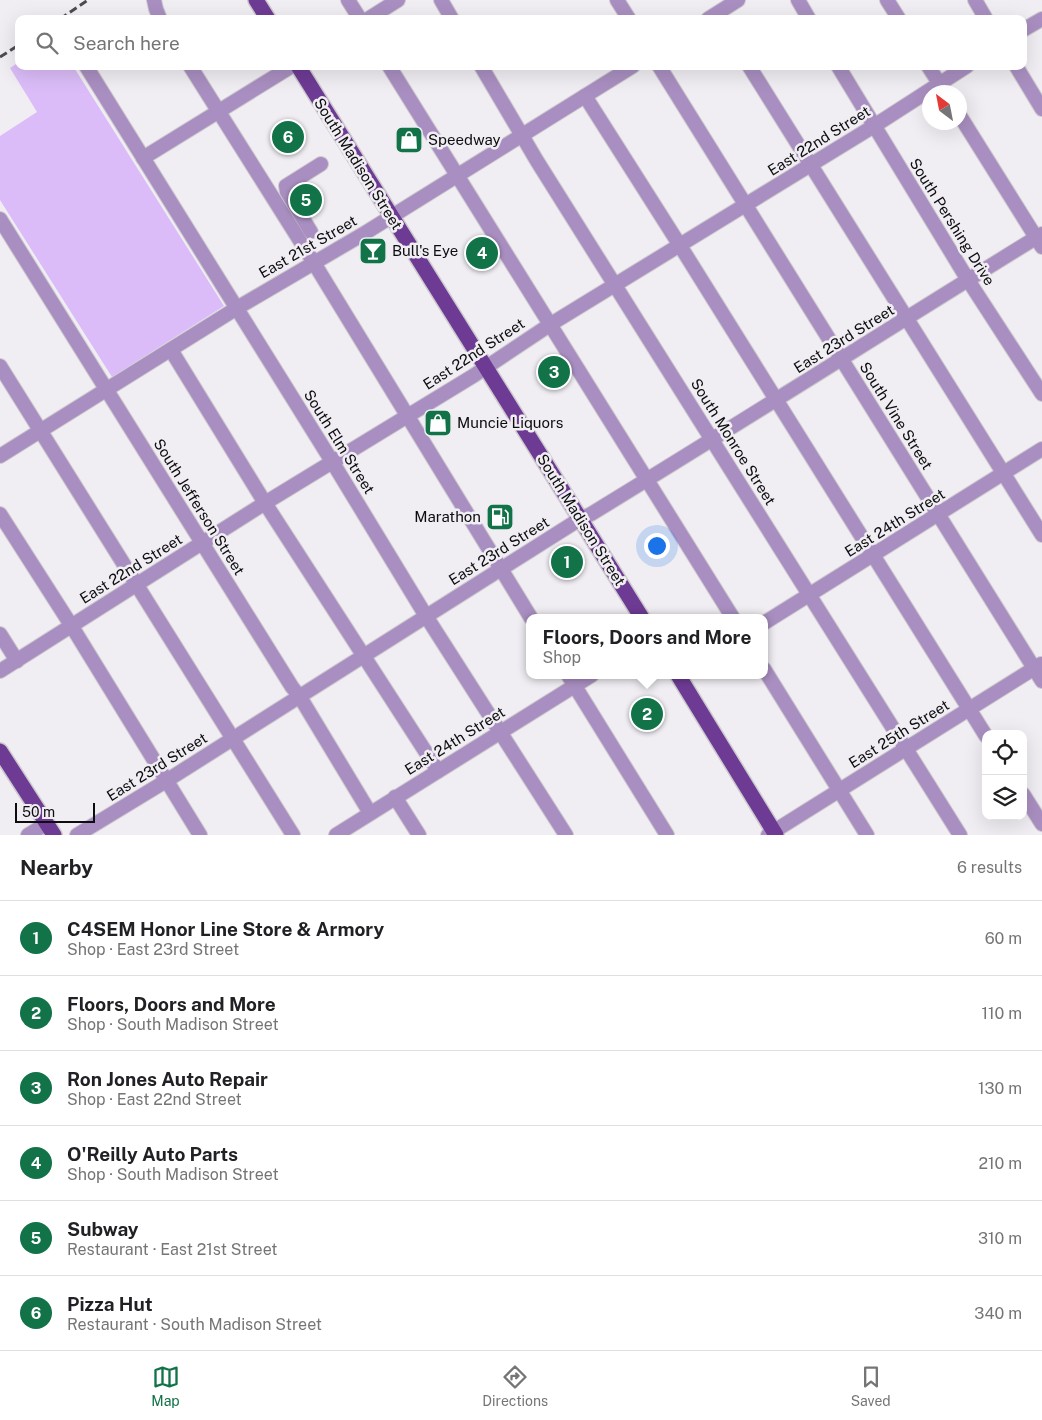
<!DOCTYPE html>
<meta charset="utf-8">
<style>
body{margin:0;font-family:"Public Sans",sans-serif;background:#f6f6f6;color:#202124}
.controls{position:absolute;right:15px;bottom:15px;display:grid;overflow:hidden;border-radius:10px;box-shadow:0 5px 20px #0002}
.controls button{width:45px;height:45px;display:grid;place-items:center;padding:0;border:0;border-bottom:1px solid #e0e0e0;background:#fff;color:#202124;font:25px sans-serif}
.compass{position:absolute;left:922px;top:85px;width:45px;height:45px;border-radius:50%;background:#fff;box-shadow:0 5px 20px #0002;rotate:328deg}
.scale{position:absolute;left:15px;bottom:12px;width:80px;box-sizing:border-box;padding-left:5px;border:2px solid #0d0c0e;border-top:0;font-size:14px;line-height:18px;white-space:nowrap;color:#0d0c0e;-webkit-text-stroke:4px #f0eef3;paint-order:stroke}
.you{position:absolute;left:656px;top:545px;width:18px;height:18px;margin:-12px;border:4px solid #fff;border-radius:50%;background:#1a73e8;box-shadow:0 0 0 8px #1a73e833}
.badge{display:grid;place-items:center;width:32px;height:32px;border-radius:50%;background:#127248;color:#fff;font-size:16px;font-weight:700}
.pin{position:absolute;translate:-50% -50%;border:2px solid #fff;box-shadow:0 1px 5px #0006}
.popup{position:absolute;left:526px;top:614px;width:242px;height:65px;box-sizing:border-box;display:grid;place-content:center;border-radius:10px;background:#fff;filter:drop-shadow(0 1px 4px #0005);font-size:16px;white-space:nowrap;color:#757577}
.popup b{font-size:19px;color:#202124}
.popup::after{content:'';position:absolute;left:50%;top:100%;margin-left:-10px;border:10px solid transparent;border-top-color:#fff}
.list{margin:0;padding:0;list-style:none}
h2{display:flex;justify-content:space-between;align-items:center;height:65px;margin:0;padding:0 20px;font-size:21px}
h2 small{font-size:16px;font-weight:400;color:#757577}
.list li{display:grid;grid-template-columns:32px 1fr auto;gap:15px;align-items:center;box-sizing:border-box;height:75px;padding:0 20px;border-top:1px solid #e0e0e0}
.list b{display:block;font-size:19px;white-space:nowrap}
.list p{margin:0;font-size:16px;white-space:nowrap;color:#757577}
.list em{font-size:16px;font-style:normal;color:#757577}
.icon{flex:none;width:28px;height:28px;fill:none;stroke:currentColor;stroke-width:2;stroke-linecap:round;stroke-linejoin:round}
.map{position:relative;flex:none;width:1042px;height:835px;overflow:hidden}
.search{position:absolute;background:#fff;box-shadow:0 5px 20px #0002;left:15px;right:15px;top:15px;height:55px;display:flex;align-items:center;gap:12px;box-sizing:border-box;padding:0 18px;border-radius:10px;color:#757577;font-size:19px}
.sheet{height:515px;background:#fff}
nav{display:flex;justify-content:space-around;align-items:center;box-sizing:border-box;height:70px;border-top:1px solid #e0e0e0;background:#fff;font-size:14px;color:#757577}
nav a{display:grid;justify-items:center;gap:2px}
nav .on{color:#127248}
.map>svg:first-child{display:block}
</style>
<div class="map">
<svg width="1042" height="835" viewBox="0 0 1042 835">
<rect width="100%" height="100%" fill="#f0eef3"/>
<polygon fill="#dbbcf8" points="19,62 19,66 73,66 224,306 112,377 0,200 0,136 37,112 10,68"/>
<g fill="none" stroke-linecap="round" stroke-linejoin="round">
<defs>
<g id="minor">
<polyline points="154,0 156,9 160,19"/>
<polyline points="348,0 360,19"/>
<polyline points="441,0 452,19"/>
<polyline points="617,0 629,19"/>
<polyline points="798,0 809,19"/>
<polyline points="887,0 899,19"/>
<polyline points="975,0 986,19"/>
<polyline points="368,19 398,0"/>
<polyline points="708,19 738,0"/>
<polyline points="1023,30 1042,19"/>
<polyline points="86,66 333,463 426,616 566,835"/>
<polyline points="190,66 314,263 531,618"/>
<polyline points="389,66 733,618"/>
<polyline points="481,66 537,161 960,835"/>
<polyline points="659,66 1042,681"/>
<polyline points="749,66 1042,535"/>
<polyline points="838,66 968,280 1042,394"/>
<polyline points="928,66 945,92"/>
<polyline points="1016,66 1042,109"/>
<polyline points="585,96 679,244 986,736"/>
<polyline points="960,116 1042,247"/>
<polyline points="143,158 292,66"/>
<polyline points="0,219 292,687 300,697 370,813"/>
<polyline points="311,232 287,192 286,186 321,164"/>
<polyline points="171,350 265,503 438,771"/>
<polyline points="0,366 293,835"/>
<polyline points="0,456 237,308 365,233 633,66"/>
<polyline points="0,514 71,625 200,835"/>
<polyline points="764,623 1042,449"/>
<polyline points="0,634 17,661"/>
<polyline points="764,669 867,835"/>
<polyline points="0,671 265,503 473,376 551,324 874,126 967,66"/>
<polyline points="568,675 667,835"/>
<polyline points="1023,794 1042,824"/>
<polyline points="395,797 419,835"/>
<polyline points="28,835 46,824"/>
<path d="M77,835L166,781L580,519L591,514C742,422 891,327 1042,234"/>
<polyline points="336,835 592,675"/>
<polyline points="768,835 1041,664"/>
</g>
<g id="major">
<polyline points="256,0 268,19"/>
<polyline points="298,66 642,618"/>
<polyline points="678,675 776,835"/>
<polyline points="0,751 54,835"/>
</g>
</defs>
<use href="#minor" stroke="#cccace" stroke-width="16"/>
<use href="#major" stroke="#cccace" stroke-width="18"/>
<use href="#minor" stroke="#a98fc1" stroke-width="14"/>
<use href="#major" stroke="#6e3b94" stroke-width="15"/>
<g stroke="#4c4b4e" stroke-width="3" stroke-dasharray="8 4" stroke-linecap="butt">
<polyline points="60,19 88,0"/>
<polyline points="0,57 19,45"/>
</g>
</g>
<defs>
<symbol id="shop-square" viewBox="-11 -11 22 22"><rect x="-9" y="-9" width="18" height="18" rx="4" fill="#127248" stroke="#f0eef3"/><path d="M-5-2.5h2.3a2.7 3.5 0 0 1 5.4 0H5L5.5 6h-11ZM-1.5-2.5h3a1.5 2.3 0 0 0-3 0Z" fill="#fff"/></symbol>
<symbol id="bar-square" viewBox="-11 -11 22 22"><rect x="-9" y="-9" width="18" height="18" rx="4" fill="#127248" stroke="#f0eef3"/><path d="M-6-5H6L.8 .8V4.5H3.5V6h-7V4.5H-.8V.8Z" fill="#fff"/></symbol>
<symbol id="fuel-square" viewBox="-11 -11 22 22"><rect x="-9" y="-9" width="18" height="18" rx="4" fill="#127248" stroke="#f0eef3"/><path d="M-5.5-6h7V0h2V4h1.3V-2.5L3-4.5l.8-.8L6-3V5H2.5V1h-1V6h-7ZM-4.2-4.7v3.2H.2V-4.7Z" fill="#fff"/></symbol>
</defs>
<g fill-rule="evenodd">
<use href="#shop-square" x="393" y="124" width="32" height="32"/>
<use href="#bar-square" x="357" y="235" width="32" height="32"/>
<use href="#shop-square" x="422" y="407" width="32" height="32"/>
<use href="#fuel-square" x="484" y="501" width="32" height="32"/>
</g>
<g text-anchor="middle" stroke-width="5" stroke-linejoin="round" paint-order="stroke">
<g font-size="15" fill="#0d0c0e" stroke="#f0eef3" text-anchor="start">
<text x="428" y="145">Speedway</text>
<text x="392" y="256">Bull's Eye</text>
<text x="457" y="428">Muncie Liquors</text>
<text x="481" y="522" text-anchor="end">Marathon</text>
</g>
<g font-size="15" fill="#0d0c0e" stroke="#f0eef3">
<text transform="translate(819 141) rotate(-32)" y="5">East 22nd Street</text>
<text transform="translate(358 164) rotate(58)" y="5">South Madison Street</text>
<text transform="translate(952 222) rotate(58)" y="5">South Pershing Drive</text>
<text transform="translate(308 247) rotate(-30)" y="5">East 21st Street</text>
<text transform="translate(844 339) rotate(-32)" y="5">East 23rd Street</text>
<text transform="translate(474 354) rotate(-33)" y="5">East 22nd Street</text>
<text transform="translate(896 416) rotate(58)" y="5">South Vine Street</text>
<text transform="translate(339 442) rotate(58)" y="5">South Elm Street</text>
<text transform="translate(733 442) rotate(58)" y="5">South Monroe Street</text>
<text transform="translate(199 507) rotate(58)" y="5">South Jefferson Street</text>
<text transform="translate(581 520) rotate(58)" y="5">South Madison Street</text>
<text transform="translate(895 523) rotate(-32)" y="5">East 24th Street</text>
<text transform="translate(499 551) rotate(-32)" y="5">East 23rd Street</text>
<text transform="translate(131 569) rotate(-32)" y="5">East 22nd Street</text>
<text transform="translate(899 734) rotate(-32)" y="5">East 25th Street</text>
<text transform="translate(455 741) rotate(-32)" y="5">East 24th Street</text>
<text transform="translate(157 767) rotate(-32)" y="5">East 23rd Street</text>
</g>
</g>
</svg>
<div class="controls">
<button><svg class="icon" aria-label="locate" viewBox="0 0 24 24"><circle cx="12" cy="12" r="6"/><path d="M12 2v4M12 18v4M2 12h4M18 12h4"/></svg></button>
<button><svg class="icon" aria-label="layers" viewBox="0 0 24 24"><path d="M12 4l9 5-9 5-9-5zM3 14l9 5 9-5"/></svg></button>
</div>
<svg class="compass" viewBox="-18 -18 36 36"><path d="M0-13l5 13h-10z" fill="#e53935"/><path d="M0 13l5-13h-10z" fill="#757577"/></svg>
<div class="scale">50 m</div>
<div class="you"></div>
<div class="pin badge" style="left:567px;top:562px">1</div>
<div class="pin badge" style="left:647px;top:714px">2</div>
<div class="popup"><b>Floors, Doors and More</b>Shop</div>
<div class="pin badge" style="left:554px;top:372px">3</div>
<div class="pin badge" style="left:482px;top:253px">4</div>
<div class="pin badge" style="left:306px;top:200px">5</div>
<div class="pin badge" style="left:288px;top:137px">6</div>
<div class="search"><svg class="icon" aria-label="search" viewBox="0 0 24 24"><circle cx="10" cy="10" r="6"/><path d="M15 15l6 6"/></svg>Search here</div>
</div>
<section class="sheet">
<h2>Nearby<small>6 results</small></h2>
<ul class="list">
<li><span class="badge">1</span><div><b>C4SEM Honor Line Store &amp; Armory</b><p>Shop · East 23rd Street</p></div><em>60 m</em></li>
<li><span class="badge">2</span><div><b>Floors, Doors and More</b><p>Shop · South Madison Street</p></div><em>110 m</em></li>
<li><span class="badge">3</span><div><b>Ron Jones Auto Repair</b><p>Shop · East 22nd Street</p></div><em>130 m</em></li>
<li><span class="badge">4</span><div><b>O'Reilly Auto Parts</b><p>Shop · South Madison Street</p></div><em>210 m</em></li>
<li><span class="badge">5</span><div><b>Subway</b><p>Restaurant · East 21st Street</p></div><em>310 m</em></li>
<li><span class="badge">6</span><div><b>Pizza Hut</b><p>Restaurant · South Madison Street</p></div><em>340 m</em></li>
</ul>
</section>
<nav>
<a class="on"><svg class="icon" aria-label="map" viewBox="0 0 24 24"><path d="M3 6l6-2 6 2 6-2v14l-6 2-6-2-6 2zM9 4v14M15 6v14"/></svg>Map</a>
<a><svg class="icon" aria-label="directions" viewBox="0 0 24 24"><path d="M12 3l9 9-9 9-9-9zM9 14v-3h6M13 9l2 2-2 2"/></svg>Directions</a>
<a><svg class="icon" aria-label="saved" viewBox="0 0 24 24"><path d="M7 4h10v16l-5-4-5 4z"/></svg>Saved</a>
</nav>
